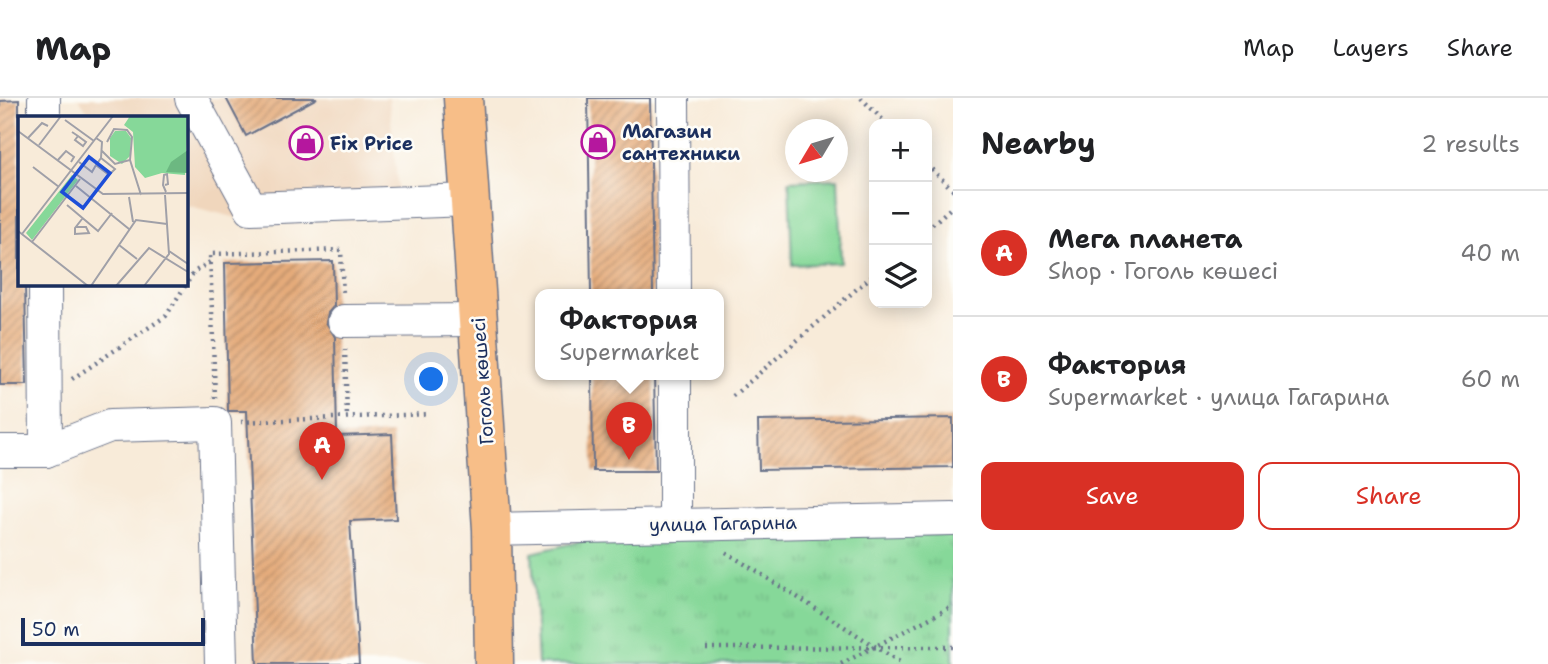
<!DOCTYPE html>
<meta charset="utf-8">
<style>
body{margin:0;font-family:"Shantell Sans",sans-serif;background:#f2f2f2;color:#202124}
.controls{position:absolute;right:21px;top:21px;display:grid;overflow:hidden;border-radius:14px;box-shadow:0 4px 18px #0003}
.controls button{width:63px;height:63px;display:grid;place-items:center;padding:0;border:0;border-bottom:2px solid #e0e0e0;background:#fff;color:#202124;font:35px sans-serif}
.compass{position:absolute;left:785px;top:21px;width:63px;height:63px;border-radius:50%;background:#fff;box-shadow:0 4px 18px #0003;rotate:232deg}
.scale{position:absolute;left:21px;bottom:18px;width:184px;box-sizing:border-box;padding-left:7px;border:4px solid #1b2f5e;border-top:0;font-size:19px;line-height:24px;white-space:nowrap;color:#1b2f5e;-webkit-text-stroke:5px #fdfcf7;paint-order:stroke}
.you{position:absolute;left:432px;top:282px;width:24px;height:24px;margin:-18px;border:5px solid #fff;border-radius:50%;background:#1a73e8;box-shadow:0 0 0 10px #1a73e833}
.badge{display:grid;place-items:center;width:46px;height:46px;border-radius:50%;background:#d93025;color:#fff;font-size:23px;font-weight:700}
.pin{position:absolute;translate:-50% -58px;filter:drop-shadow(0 2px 4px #0008)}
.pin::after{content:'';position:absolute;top:37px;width:24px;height:21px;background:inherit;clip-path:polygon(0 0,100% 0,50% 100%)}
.popup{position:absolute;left:535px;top:191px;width:189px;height:91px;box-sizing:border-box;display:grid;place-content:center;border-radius:14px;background:#fff;filter:drop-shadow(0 2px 5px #0005);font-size:23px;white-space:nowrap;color:#757577}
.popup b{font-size:26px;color:#202124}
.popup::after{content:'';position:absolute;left:50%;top:100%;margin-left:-14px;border:14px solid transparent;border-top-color:#fff}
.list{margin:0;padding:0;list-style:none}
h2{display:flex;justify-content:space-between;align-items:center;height:91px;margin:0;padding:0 28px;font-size:30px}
h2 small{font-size:23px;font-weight:400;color:#757577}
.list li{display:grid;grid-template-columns:46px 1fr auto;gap:21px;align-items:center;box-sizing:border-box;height:126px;padding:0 28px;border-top:2px solid #e0e0e0}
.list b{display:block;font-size:26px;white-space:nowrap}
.list p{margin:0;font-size:23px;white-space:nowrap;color:#757577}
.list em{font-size:23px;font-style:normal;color:#757577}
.actions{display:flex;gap:14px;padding:21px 28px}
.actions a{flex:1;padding:16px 0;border:2px solid #d93025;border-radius:14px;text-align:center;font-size:24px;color:#d93025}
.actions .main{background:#d93025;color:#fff}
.icon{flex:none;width:38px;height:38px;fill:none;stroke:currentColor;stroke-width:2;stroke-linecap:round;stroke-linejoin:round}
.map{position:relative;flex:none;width:953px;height:566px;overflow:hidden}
header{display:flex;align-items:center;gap:42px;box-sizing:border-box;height:98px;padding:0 35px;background:#fff;border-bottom:2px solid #e0e0e0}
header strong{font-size:33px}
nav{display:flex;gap:38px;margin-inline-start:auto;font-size:24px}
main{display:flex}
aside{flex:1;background:#fff}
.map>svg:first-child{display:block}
</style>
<header>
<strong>Map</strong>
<nav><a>Map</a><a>Layers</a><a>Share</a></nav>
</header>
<main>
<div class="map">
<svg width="953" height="566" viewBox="0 0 953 566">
<defs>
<pattern id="grass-tufts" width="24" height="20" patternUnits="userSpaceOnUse" patternTransform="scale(1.75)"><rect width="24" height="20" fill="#86d899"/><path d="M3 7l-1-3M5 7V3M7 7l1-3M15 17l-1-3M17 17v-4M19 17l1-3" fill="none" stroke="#73ba86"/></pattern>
<pattern id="building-hatch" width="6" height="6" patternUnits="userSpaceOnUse" patternTransform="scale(1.75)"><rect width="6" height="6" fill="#e5ab7a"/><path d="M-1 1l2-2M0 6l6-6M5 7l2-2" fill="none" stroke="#b98c67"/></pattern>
</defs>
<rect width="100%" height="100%" fill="#fdfcf7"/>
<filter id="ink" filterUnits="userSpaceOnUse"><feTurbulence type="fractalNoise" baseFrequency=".0143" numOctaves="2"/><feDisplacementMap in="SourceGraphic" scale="14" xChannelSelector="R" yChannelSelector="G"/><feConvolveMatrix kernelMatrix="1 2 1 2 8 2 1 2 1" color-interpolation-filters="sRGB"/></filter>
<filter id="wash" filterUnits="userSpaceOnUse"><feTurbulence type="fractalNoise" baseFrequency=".00686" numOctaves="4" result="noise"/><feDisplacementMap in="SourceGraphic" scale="28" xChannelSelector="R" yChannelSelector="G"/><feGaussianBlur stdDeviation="1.57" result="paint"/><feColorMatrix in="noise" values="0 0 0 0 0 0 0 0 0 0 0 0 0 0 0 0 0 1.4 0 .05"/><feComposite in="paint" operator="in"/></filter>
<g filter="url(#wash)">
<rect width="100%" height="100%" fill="#f8ebd9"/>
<polygon fill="#f0d6bc" points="79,0 389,0 399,104 245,122 186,107 186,19 91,19"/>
<polygon fill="url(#grass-tufts)" stroke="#50847c" stroke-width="2" points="953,436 953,566 538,566 532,455 598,439"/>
<polygon fill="#86d899" stroke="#50847c" stroke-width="2" points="838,81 841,165 792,167 789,83"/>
<g id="blocks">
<g fill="url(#building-hatch)">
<polygon points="226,0 317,0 246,38"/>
<polygon points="588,0 650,0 653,196 591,196"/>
<polygon points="19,2 19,186 25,186 27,287 0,287 0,3"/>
<polygon points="333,163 334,208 328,215 326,224 335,239 337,338 392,336 396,421 350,423 359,566 257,566 247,313 228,313 225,165"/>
<polygon points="592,276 654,276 656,373 593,373"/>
<polygon points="953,320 953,369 759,372 758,323"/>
</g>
</g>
</g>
<g filter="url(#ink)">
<use href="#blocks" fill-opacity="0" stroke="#687189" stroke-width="2"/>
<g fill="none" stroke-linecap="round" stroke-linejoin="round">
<defs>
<g id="minor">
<polyline points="44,0 44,19"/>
<polyline points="191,0 251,110 469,102"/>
<polyline points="673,0 674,196"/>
<polyline points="344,223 478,222"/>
<polyline points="675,276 675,425"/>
<polyline points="0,353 46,353 45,186"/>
<polyline points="46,353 110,328 215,325 221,566"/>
<polyline points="492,431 953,421"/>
</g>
<polyline id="major" points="463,0 492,431 494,566"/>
</defs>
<use href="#minor" stroke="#687189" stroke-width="34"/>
<use href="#major" stroke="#687189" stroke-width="41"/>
<g stroke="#687189" stroke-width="4.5" stroke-dasharray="2 5" stroke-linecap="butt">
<polyline points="861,0 887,26"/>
<polyline points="927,66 953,92"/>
<polyline points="927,131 953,108"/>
<polyline points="345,251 347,320"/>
<polyline points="72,281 166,218 194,174 210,164"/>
<polyline points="733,298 874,176"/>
<polyline points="215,300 210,156 341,152 343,197"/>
<polyline points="241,324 428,316"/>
<polyline points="726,454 903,566"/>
<polyline points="706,550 953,549"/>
<polyline points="841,566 953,508"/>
</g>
<use href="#minor" stroke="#fff" stroke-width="32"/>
<use href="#major" stroke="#f7be88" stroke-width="38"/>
</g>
</g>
<defs>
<symbol id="shop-ring" viewBox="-11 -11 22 22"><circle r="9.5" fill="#fdfcf7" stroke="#b5179e" stroke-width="1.5"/><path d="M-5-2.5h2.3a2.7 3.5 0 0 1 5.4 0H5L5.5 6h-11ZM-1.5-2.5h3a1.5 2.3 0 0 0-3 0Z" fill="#b5179e"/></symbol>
</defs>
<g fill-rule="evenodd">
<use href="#shop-ring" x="579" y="25" width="38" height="38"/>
<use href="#shop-ring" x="287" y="26" width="38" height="38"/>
</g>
<g text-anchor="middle" stroke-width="5" stroke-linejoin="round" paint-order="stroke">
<g font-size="19" font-weight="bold" fill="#1b2f5e" stroke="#fdfcf7" text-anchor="start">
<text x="622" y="40">Магазин<tspan x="622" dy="22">сантехники</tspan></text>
<text x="330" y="52">Fix Price</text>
</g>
<g font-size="19" fill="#1b2f5e" stroke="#fdfcf7">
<text transform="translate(482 283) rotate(-94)" y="7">Гоголь көшесі</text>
<text transform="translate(723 425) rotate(-1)" y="7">улица Гагарина</text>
</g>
</g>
<g transform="translate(18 18)">
<rect width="170" height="170" fill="#f8ebd9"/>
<path d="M112,0H170L167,59L144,57L127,62L117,51L115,16L106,9ZM54,59L60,64L14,124L8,117Z" fill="#86d899"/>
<path d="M170,34V57L148,56L153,46Z" fill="#6cb881"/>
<path d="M97,15H108L113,22L112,40L104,48L92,40V22Z" fill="#86d899"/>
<path fill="none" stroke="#a0a0a8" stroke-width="2" d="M47,4L76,25M0,15L85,78L170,77M54,16L60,20L68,26L65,30L57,24L60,20M10,22L24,7L30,10M78,22L84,26L83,42L97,53L91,59L78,49L83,42M21,29L43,0M83,34L97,48L112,44L114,21L109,14L96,13L89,26M112,44L123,79M39,45L48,35L56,41L53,46M61,46L74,56L78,49M15,51L41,71M147,69L150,68L149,58L146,59L145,69L148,76M58,70L111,113M111,81L115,106M49,89L80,115L94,97M58,111H68L71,117L57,118V112L64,103M0,115L70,170M4,118L95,0M14,126L62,63M101,129L119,143M151,135L170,148M73,170L118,104L149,108M98,170L131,132L170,156M126,170L151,138L147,79"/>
<path fill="#1d4ed8" fill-opacity="0.15" stroke="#1d4ed8" stroke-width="3.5" d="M71,41L92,57L65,92L44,76Z"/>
<rect width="170" height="170" fill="none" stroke="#1b2f5e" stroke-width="3.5"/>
</g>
</svg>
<div class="controls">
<button>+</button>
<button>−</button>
<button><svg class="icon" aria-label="layers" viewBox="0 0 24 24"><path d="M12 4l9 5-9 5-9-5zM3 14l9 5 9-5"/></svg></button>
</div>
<svg class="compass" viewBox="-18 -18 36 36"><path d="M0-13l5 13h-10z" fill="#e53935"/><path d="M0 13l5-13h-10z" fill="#757577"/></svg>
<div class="scale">50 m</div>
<div class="you"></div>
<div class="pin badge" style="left:322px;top:382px">A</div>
<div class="pin badge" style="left:629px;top:362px">B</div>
<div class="popup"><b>Фактория</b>Supermarket</div>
</div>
<aside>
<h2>Nearby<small>2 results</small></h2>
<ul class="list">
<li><span class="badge">A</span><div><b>Мега планета</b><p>Shop · Гоголь көшесі</p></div><em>40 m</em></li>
<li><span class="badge">B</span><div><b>Фактория</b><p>Supermarket · улица Гагарина</p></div><em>60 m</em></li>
</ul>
<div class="actions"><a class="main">Save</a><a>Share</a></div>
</aside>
</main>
